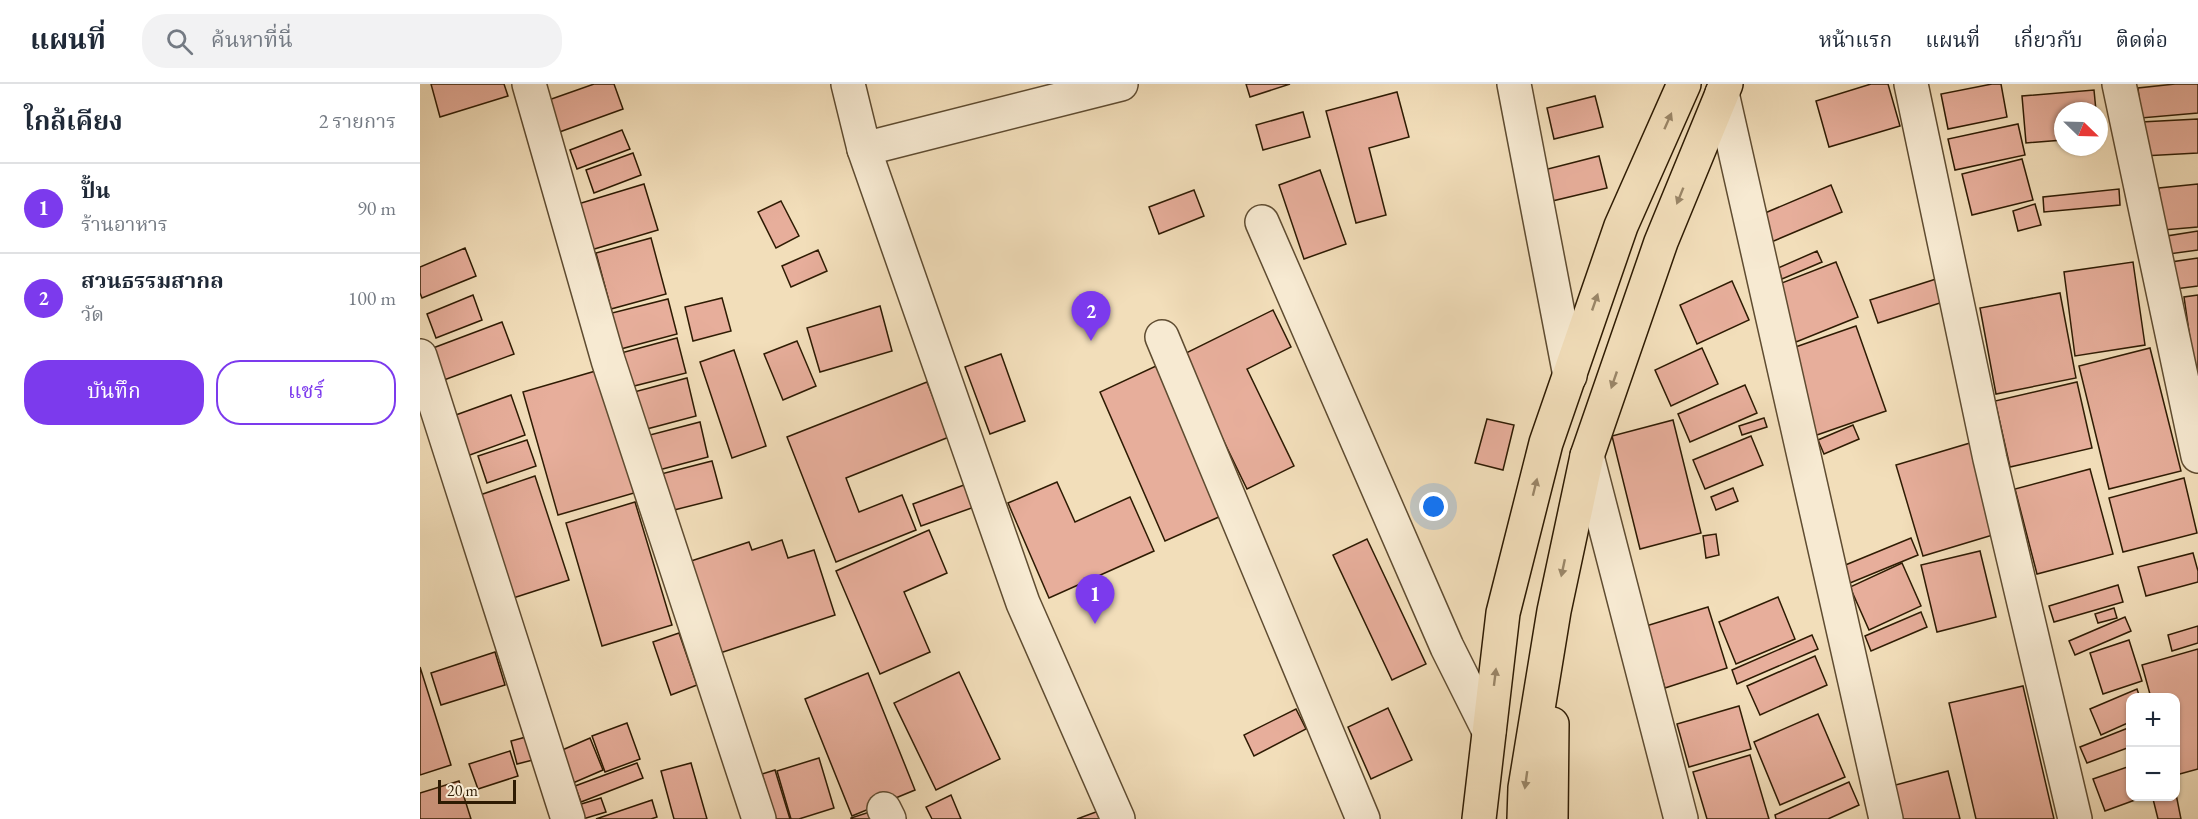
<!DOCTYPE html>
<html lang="th">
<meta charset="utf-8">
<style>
body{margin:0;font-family:"EB Garamond","Noto Serif Thai",serif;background:#f2f2f3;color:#1f2937}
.controls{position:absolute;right:18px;bottom:18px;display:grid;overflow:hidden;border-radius:12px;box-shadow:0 2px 4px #0004}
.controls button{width:54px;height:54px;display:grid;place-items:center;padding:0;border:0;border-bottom:2px solid #e0e1e3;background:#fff;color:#1f2937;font:30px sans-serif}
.compass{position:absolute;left:1634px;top:18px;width:54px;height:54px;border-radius:50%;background:#fff;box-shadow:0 2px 4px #0004;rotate:113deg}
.scale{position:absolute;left:18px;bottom:15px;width:78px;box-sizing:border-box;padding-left:6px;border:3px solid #2e1b03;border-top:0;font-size:16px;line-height:21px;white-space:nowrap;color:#2e1b03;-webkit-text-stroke:4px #f7ead2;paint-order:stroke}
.you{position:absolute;left:1014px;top:423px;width:21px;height:21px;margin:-15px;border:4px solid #fff;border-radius:50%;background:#1a73e8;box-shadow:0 0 0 9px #1a73e833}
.badge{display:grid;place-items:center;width:39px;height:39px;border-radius:50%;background:#7c3aed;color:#fff;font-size:20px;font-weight:700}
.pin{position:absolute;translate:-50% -50px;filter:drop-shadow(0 2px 3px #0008)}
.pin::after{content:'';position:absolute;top:32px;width:21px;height:18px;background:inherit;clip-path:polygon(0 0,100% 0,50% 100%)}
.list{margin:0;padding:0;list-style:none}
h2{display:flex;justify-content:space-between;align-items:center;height:78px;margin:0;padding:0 24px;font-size:26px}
h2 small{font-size:20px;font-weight:400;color:#747a83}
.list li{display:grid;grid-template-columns:39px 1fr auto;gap:18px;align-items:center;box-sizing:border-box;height:90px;padding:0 24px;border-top:2px solid #e0e1e3}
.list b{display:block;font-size:22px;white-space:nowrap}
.list p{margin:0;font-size:20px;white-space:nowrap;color:#747a83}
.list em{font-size:20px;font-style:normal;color:#747a83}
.actions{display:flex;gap:12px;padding:18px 24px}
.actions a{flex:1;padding:14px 0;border:2px solid #7c3aed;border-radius:24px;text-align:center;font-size:21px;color:#7c3aed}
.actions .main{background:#7c3aed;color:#fff}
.icon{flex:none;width:33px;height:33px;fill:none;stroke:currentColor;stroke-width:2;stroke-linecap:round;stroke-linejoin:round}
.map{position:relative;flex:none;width:1778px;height:735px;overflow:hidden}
header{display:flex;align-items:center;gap:36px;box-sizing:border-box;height:84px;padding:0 30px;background:#fff;border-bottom:2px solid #e0e1e3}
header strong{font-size:28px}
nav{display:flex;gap:33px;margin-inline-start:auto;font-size:21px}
.search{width:420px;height:54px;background:#f2f2f3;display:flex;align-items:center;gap:15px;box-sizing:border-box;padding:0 21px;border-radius:24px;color:#747a83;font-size:22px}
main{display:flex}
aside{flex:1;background:#fff}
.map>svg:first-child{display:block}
</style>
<header>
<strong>แผนที่</strong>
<div class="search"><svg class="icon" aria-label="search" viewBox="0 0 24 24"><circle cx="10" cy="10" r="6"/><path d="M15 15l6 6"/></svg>ค้นหาที่นี่</div>
<nav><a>หน้าแรก</a><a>แผนที่</a><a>เกี่ยวกับ</a><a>ติดต่อ</a></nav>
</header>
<main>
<aside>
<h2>ใกล้เคียง<small>2 รายการ</small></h2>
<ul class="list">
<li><span class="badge">1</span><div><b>ปั้น</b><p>ร้านอาหาร</p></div><em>90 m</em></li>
<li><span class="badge">2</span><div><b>สวนธรรมสากล</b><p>วัด</p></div><em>100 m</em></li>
</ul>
<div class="actions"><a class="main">บันทึก</a><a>แชร์</a></div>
</aside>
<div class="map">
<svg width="1778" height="735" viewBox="0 0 1778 735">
<rect width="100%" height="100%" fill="#f2deba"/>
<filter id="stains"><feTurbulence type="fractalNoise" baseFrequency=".00333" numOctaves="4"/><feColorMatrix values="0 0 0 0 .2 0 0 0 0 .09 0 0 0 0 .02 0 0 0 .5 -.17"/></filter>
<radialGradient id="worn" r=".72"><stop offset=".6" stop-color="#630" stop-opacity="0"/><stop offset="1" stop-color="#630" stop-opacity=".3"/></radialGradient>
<g fill="#e7ae9b" stroke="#2e1b03" stroke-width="1.5">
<polygon points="11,0 84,0 88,12 20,33"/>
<polygon points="174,0 194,0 203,25 134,50 123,18"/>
<polygon points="826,0 870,0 830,13"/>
<polygon points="1451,0 1468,0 1480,42 1409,63 1396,17"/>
<polygon points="1572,0 1581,0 1587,33 1528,45 1521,10"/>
<polygon points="1755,0 1778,0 1778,29 1721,34 1718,4"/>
<polygon points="1674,6 1676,27 1643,27 1643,56 1606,59 1602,12"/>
<polygon points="977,8 989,53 949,64 966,131 936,139 906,27"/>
<polygon points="1175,12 1183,43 1134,55 1127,24"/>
<polygon points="883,28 890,53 843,66 836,41"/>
<polygon points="1778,35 1778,69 1723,72 1721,38"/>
<polygon points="1598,40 1605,71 1535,86 1528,55"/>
<polygon points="202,46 210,65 157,85 150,66"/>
<polygon points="213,69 221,91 174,109 166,86"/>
<polygon points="1179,72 1187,104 1128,118 1120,87"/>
<polygon points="1602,75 1613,116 1552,131 1542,90"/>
<polygon points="900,86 926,160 884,175 859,101"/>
<polygon points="224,100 238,146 171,166 158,120"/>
<polygon points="1778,100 1778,143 1743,146 1739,104"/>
<polygon points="1411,101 1422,128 1349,159 1338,132"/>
<polygon points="1699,105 1700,121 1624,128 1623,113"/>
<polygon points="774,106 784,132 739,150 729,123"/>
<polygon points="361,117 379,152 356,164 338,128"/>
<polygon points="1615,120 1621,141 1598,147 1593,127"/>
<polygon points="1778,147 1778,166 1749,170 1747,152"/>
<polygon points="231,154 246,210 191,225 176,169"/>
<polygon points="45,164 56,192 2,214 0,209 0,183"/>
<polygon points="398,166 407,187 371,203 362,182"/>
<polygon points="1397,167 1402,178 1362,195 1358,184"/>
<polygon points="1778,174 1778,202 1755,205 1751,178"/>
<polygon points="1416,178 1438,233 1376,258 1354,202"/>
<polygon points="1713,178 1725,261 1655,272 1644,188"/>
<polygon points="1516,195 1523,218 1458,239 1450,216"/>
<polygon points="1312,197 1329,236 1277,260 1260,221"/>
<polygon points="1640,209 1656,294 1576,310 1560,224"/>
<polygon points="53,211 62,236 16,254 7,230"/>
<polygon points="1778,211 1778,310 1764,213"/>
<polygon points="302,214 311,247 273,257 265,223"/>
<polygon points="248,215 257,250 197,266 188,230"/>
<polygon points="460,222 472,267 400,288 387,244"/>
<polygon points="853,226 871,263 827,285 874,382 827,405 762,271"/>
<polygon points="82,238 94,270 24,296 13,264"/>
<polygon points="1436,242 1466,327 1394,352 1364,267"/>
<polygon points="257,254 266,289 210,303 201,269"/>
<polygon points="377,257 396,302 363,316 344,270"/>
<polygon points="1282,264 1298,300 1251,322 1235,286"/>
<polygon points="1730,264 1761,387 1689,405 1659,282"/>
<polygon points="314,266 346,362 312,374 280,278"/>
<polygon points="581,270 605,337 570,350 545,283"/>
<polygon points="736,282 801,432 745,457 680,308"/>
<polygon points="179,286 214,409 138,431 103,308"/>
<polygon points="267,294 276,332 223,346 214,308"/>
<polygon points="507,298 529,353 426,394 439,428 482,411 496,446 416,478 367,353"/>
<polygon points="1657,298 1672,364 1590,383 1575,317"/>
<polygon points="1325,301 1337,329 1270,358 1258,330"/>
<polygon points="91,311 105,351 47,372 33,332"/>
<polygon points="1344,334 1347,343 1322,351 1319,342"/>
<polygon points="1067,335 1094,341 1083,386 1055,379"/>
<polygon points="1253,336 1281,449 1220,465 1192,352"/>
<polygon points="280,338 288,373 235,387 226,352"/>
<polygon points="1433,341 1439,355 1404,370 1398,356"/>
<polygon points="1331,352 1343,381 1285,405 1273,376"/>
<polygon points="107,356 116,382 67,399 58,372"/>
<polygon points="1550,359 1576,450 1503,472 1476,381"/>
<polygon points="292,377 302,414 250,427 241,390"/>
<polygon points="1670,385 1693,470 1617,490 1595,405"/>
<polygon points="115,392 149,496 90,515 57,412"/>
<polygon points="1764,394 1777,449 1703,468 1689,414"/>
<polygon points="552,398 560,421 501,442 493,420"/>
<polygon points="637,398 655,438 710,413 734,467 629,514 588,419"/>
<polygon points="1313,404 1318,417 1296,426 1291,413"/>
<polygon points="215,418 252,541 182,562 146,439"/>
<polygon points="509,446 527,489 484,508 510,568 460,590 416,487"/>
<polygon points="1296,450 1299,471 1286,474 1283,452"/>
<polygon points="1491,454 1498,471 1430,499 1423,482"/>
<polygon points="947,455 1006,580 972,596 913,471"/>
<polygon points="362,456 368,474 394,466 415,531 294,571 265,479 329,458 332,466"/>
<polygon points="1560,467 1576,533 1517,548 1501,481"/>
<polygon points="1773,469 1778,487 1778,498 1726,512 1718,483"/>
<polygon points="1482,479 1501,522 1449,546 1430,503"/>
<polygon points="1698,501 1703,518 1634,538 1629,522"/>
<polygon points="1358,513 1375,555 1316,580 1299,538"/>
<polygon points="1288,523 1307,584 1245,604 1226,542"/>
<polygon points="1694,524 1697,534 1678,539 1675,530"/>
<polygon points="1501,528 1507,543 1451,567 1445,552"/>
<polygon points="1705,533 1711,547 1655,571 1649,557"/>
<polygon points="1778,542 1778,559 1752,567 1748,551"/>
<polygon points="259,549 277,601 251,611 233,558"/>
<polygon points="1392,551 1398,565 1317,600 1312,586"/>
<polygon points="1709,556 1722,597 1683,610 1670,569"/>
<polygon points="1778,565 1778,685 1756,691 1756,614 1731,614 1722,581"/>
<polygon points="75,568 85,601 21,621 11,589"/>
<polygon points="1395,572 1407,601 1340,631 1327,602"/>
<polygon points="0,583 31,681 0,691"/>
<polygon points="539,588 580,675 516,706 474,619"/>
<polygon points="448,589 495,706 432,732 385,615"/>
<polygon points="1603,602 1634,735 1556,735 1529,619"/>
<polygon points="1717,605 1720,614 1710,614 1710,638 1681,651 1670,625"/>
<polygon points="1319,622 1331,665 1269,683 1257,640"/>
<polygon points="968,624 992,676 951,695 928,643"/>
<polygon points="876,625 886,645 834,672 824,651"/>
<polygon points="1398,630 1425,693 1360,721 1334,658"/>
<polygon points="207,639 220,675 185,688 172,652"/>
<polygon points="1708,644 1710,650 1710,663 1667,679 1660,663"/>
<polygon points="106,653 113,676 97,680 91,657"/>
<polygon points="170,654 183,686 153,699 140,667"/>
<polygon points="90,667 98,692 58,705 49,680"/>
<polygon points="1330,671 1349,735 1287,735 1273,688"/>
<polygon points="399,674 414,724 379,735 371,735 357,687"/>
<polygon points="217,679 223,694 161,718 155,702"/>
<polygon points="271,679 287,735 254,735 241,687"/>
<polygon points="1710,682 1710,712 1726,712 1685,727 1673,695"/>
<polygon points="355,686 370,735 356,735 342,690"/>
<polygon points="1528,687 1540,735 1476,735 1468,703"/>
<polygon points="39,697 51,735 0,735 0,709"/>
<polygon points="1429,698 1439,721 1408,735 1356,735 1355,731"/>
<polygon points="1756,710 1761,735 1738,735 1733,715 1756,712"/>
<polygon points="531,711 541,735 512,735 506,723"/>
<polygon points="181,714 186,728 163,735 158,721"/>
<polygon points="232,716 237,733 231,735 176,735"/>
<polygon points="459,725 462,735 431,735 431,734"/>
<polygon points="684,725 687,735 657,735"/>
</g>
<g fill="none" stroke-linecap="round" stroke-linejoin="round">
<defs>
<g id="minor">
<polyline points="109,0 188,276 339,735"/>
<polyline points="428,0 444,65 603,519 698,735"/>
<polyline points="1094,0 1150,292"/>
<polyline points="1491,0 1570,375 1655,735"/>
<polyline points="1699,0 1778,372"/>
<polyline points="1302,9 1466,735"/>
<polyline points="444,65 701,0"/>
<polyline points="842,138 1027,563 1069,647"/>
<polyline points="742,253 943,735"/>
<polyline points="0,272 148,735"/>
<polyline points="1167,372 1261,735"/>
<polyline points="464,725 469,735"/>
</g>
<g id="major">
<polyline points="1059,735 1083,529 1126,359 1201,142 1264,0"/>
<polyline points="1104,735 1105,704 1134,527 1167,372 1241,158 1306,0"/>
<polyline points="1131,735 1132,640"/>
</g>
</defs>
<use href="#minor" stroke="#5f4c31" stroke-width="36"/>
<use href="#major" stroke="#2e1b03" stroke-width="36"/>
<use href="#minor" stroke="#f7ead2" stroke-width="33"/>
<use href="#major" stroke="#f2deba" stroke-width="33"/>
</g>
<defs><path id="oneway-solid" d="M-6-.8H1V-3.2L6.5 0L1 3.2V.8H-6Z" transform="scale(1.5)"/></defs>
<g fill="#9a8668">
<use href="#oneway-solid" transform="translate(1248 37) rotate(-66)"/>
<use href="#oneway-solid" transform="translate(1260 112) rotate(112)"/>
<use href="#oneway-solid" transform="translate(1175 218) rotate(-71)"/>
<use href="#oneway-solid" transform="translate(1194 296) rotate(109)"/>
<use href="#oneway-solid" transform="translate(1115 403) rotate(-76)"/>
<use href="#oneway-solid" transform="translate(1143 484) rotate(102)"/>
<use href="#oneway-solid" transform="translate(1075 593) rotate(-83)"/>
<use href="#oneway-solid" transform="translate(1106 696) rotate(98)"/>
</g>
<rect width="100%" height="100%" filter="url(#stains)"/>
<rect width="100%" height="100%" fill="url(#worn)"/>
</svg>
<div class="controls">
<button>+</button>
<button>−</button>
</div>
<svg class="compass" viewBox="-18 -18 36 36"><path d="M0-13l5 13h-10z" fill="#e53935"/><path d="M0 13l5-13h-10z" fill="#747a83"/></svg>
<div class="scale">20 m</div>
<div class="you"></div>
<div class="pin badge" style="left:675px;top:540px">1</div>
<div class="pin badge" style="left:671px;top:257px">2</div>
</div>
</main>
